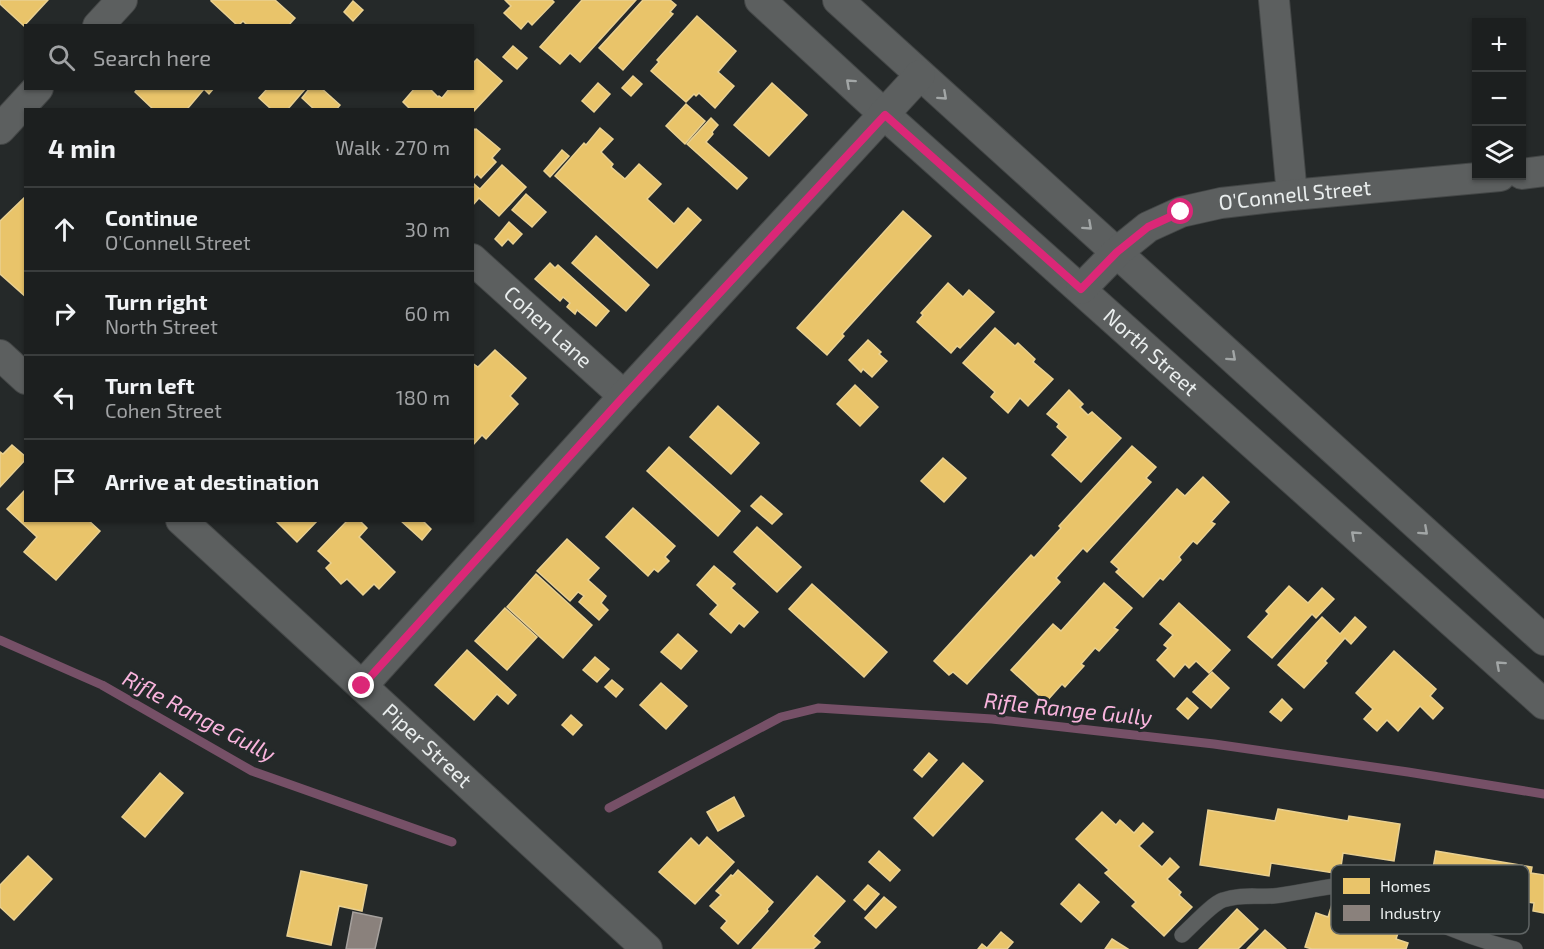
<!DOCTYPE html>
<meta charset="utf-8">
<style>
body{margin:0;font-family:"Exo 2",sans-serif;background:#252728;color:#f1f3f6}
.controls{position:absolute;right:18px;top:18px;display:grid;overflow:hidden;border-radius:0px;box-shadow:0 2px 4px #0004}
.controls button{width:54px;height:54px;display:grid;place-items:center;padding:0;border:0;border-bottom:2px solid #3a3d3d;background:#1c1f1f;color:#f1f3f6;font:30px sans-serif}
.stop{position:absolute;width:18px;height:18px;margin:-14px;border:4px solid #db2777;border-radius:50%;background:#fff}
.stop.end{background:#db2777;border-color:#fff;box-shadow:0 2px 6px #0008}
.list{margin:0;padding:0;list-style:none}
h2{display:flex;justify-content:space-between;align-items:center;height:78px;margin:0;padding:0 24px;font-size:26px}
h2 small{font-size:20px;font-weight:400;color:#a0a2a4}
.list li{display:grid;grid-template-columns:39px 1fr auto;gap:18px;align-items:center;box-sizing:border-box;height:84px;padding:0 24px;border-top:2px solid #3a3d3d}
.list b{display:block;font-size:22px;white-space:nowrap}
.list p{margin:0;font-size:20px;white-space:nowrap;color:#a0a2a4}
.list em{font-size:20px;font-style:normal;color:#a0a2a4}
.icon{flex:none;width:33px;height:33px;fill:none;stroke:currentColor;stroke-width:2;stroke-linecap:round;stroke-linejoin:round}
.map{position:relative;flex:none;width:1544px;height:949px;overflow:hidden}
.search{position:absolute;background:#1c1f1f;box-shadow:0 2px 4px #0004;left:24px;top:24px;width:450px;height:66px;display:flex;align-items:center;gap:15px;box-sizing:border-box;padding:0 21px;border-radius:0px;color:#a0a2a4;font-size:22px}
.panel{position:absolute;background:#1c1f1f;box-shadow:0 2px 4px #0004;left:24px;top:108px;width:450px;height:414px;border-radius:0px}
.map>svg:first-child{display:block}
</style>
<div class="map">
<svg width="1544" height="949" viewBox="0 0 1544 949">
<rect width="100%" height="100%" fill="#252929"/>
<g fill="#e9c46a" stroke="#e9d091" stroke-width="1.5">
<polygon points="0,0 48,0 24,26 0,4"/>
<polygon points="211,0 275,0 295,18 288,26 248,26 243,21 238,26 211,1"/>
<polygon points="505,0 552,0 554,2 532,25 528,21 521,29 504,13 511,6"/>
<polygon points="582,0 636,0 580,62 570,53 560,64 540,47"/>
<polygon points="643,0 670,0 676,5 670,12 673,14 623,70 599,48"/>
<polygon points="353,1 363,10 353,21 344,12"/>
<polygon points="697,16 736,51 718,72 734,86 715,108 699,93 696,96 694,94 686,102 651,71 659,62 657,60"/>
<polygon points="513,46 527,58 517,69 503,57"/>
<polygon points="477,59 502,81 472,113 472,110 411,110 403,102 415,88 429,88 438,97 439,96 442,98 450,88 472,88 472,64"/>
<polygon points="633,76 642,84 631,96 622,88"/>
<polygon points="598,83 610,94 594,112 582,101"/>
<polygon points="772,83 807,115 769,156 734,125"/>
<polygon points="138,88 214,88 209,94 204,89 188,108 190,110 154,110 135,92"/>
<polygon points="268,88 306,88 287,110 270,110 271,109 259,98"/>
<polygon points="310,88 321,88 340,105 336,110 315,110 302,98"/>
<polygon points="686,104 705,121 685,144 666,126"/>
<polygon points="711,118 718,125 712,132 713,134 706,142 747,178 737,189 687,144"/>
<polygon points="472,127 475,130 476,129 500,149 492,158 496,162 481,178 477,174 473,179"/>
<polygon points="600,128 613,139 601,152 613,164 611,167 625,179 639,164 661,184 647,199 674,224 688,208 701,220 657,268 555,176 584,143 586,145"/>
<polygon points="562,150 569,156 550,177 544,171"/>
<polygon points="502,165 526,187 499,216 479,198 472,206 472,186 474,184 480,189"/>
<polygon points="526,194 546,212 532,227 512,210"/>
<polygon points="26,196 26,297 0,274 0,221"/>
<polygon points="903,211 931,236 842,334 844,336 827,355 797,328"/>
<polygon points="509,222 522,234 513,244 508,239 502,246 495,239"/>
<polygon points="596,236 649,285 626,311 572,263"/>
<polygon points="550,263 555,268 558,265 609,311 596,326 577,310 575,314 567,307 570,303 563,297 560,301 535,279"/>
<polygon points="948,283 963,297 969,290 994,312 960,348 957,346 951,353 917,322 923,315 921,313"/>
<polygon points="995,328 1015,346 1018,343 1035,359 1033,362 1053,379 1028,406 1020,398 1008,413 991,397 995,392 963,363"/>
<polygon points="868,340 881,352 879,354 887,361 872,377 863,369 861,372 849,360"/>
<polygon points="495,350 526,378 510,396 518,404 486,439 482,435 472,446 472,363 478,367"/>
<polygon points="855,385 878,407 860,426 837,404"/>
<polygon points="1069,390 1083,404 1080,407 1088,415 1092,412 1121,438 1081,482 1052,455 1068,437 1057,427 1059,424 1047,414"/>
<polygon points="718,406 759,443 731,474 690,437"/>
<polygon points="12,445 26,457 26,459 0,487 0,452 3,454"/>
<polygon points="1132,446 1156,467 1146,478 1151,482 1087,552 1083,548 1056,578 1060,582 967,684 953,672 949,675 934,661 1031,555 1034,558 1061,528 1059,526"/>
<polygon points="669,447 740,511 718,536 647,471"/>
<polygon points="943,458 966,478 944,502 921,481"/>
<polygon points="1203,477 1229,502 1211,522 1215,524 1197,544 1193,541 1179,557 1181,560 1163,580 1160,578 1143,597 1116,572 1119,569 1111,562 1177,489 1185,496"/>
<polygon points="26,489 26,520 88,520 100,531 56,580 24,552 37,537 7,509"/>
<polygon points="761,496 782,514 772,524 751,506"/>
<polygon points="633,508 675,546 665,557 669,561 658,572 654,569 648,576 606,537"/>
<polygon points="275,520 318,520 297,542"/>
<polygon points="348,520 359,520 367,528 359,537 395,572 379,589 374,584 363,595 347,579 341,584 326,568 331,563 318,551"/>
<polygon points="400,520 422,520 431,529 422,540"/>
<polygon points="757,527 801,567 777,592 734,552"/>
<polygon points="567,539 599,568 588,580 606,596 601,603 608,610 599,620 579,602 584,596 578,592 570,601 537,571"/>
<polygon points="714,566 735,584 731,588 758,612 744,627 739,623 731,633 710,614 718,605 697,585"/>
<polygon points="536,574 592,625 563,658 507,607"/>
<polygon points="1104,583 1132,608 1114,628 1118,630 1099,651 1095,648 1081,664 1084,666 1065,687 1062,684 1046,702 1011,670 1053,624 1061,631"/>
<polygon points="812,584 887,652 864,677 789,609"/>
<polygon points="1289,586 1308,603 1322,588 1334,599 1316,618 1312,614 1272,658 1248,637 1269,614 1266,611"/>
<polygon points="1179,603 1230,650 1209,673 1196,661 1189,668 1185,664 1174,677 1157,660 1168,648 1164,645 1173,635 1160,624"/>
<polygon points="505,608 537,637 507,670 475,641"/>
<polygon points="1322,617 1340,634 1355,617 1366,627 1351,644 1345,638 1325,661 1327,663 1304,688 1278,665"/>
<polygon points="678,634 697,651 681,669 661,652"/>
<polygon points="467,650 516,695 508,704 497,694 474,720 435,685"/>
<polygon points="1394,651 1436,689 1430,696 1443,708 1433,719 1420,706 1398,731 1387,720 1377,731 1364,719 1373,709 1356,693"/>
<polygon points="595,657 609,669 597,682 583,670"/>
<polygon points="1212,672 1229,688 1211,708 1193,692"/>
<polygon points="612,680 623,689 616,697 605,687"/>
<polygon points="661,683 687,706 666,729 640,705"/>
<polygon points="1187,698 1198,708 1188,719 1177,709"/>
<polygon points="1282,699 1292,709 1281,721 1270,712"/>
<polygon points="571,715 582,725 573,735 562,725"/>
<polygon points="929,753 937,760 922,777 914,770"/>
<polygon points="963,763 983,781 933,836 914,818"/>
<polygon points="160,773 183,793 145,837 122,817"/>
<polygon points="734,797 744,816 718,831 707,812"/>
<polygon points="1278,809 1348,821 1349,816 1400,824 1394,861 1343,853 1340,874 1271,863 1269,876 1200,865 1208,810 1275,821"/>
<polygon points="1102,812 1116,825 1120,820 1134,833 1143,823 1153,832 1139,846 1162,867 1170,858 1179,867 1167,879 1181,892 1179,895 1192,907 1164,936 1132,906 1136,902 1105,873 1109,870 1076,839"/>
<polygon points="707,837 734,862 695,904 659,872 691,838 699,846"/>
<polygon points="879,851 900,870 890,881 869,862"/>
<polygon points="1436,851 1532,867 1531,873 1544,875 1544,913 1533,911 1534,903 1513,900 1509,920 1441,909 1444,889 1430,886"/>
<polygon points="28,856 52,879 14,920 0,907 0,885"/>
<polygon points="738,870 773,902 767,909 768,911 738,944 721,928 727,921 710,906 721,895 716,891 731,875 733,876"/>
<polygon points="301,871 367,885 362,911 339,906 331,945 287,936"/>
<polygon points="817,876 845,901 813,936 820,942 813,949 752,949"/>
<polygon points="1079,884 1099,902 1081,922 1061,904"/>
<polygon points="868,885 879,894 865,910 854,900"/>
<polygon points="884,897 896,907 876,928 865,918"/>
<polygon points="1334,898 1402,921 1396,939 1408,943 1406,949 1312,949 1305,947 1316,913 1328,917"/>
<polygon points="1237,909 1258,929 1238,949 1199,949"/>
<polygon points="1265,930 1286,949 1247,949"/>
<polygon points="1001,932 1013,942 1007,949 978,949 982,944 987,948"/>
<polygon points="1112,939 1128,949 1105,949"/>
</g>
<polygon fill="#8a817c" stroke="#a6a19e" stroke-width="1.5" points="353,912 382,918 375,949 346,949"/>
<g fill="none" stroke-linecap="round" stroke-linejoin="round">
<g stroke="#765067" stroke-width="9">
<polyline points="0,640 102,685 252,771 452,842"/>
<polyline points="609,808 781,717 818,708 992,719 1214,744 1408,772 1544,794"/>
</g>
<defs>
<path id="service" d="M1182,935C1191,927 1213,903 1223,900C1240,894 1256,897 1273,896C1298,894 1345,880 1368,887C1383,892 1394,903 1408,909C1442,926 1478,941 1515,949"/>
<g id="minor">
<path id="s1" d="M760,0L885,115L1544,704"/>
<polyline points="838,0 1544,640"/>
<polyline points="1274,0 1292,195"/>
<polyline points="98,26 122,0"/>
<polyline points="0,129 38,88"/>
<polyline points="1522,174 1544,171"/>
<path id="s2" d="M472,259L624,396"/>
<path id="s3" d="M1081,289L1117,252L1148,227L1181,212L1221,203L1292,195L1500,176"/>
<polyline points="0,355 26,379"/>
<path id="s4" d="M181,520L362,686L647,949"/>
<polyline points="362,686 624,396 920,75"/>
</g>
</defs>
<use href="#service" stroke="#434646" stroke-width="16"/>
<use href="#minor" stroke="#434646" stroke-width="32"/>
<use href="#service" stroke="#5c5f5f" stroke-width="15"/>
<use href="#minor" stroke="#5c5f5f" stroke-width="30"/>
</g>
<defs><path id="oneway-chevron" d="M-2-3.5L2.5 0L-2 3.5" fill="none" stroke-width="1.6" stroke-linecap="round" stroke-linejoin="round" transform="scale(1.5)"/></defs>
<g stroke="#a2a6a6">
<use href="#oneway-chevron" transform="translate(850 83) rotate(-138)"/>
<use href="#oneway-chevron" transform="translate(943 96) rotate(42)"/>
<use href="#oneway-chevron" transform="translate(1088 226) rotate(42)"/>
<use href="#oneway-chevron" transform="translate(1232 357) rotate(42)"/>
<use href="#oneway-chevron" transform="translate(1424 531) rotate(42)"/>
<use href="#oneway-chevron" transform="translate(1355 535) rotate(-138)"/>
<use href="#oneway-chevron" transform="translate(1500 665) rotate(-138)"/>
</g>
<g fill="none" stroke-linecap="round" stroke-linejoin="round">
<polyline stroke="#db2777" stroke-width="8" points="362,686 624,396 885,115 1081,289 1117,252 1148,227 1181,212"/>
</g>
<g text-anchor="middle" stroke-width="6" stroke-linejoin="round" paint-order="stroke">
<g font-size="21" fill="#e9eded" stroke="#242a2a">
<text dy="7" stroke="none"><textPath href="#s3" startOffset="243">O'Connell Street</textPath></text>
<text dy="7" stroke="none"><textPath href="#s2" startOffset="102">Cohen Lane</textPath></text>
<text dy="7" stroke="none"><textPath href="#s1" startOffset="526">North Street</textPath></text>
<text dy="7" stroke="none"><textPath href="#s4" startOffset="334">Piper Street</textPath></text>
</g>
<g font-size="22" font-style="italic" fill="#f9b4dd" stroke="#242a2a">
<text transform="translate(1068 709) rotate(6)" y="8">Rifle Range Gully</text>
<text transform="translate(199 716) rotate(28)" y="8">Rifle Range Gully</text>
</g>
</g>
<rect x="1331" y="865" width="198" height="69" rx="9" fill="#242a2a" stroke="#5f6464" stroke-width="1.5"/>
<rect x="1343" y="878" width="27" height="16" fill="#e9c46a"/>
<rect x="1343" y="905" width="27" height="16" fill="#8a817c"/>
<g font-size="16" fill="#e9eded">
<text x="1380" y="892">Homes</text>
<text x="1380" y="919">Industry</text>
</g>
</svg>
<div class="controls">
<button>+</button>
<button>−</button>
<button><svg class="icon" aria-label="layers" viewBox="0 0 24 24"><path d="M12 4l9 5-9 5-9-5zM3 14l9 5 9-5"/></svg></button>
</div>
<div class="stop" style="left:1181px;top:212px"></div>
<div class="stop end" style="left:362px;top:686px"></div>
<div class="search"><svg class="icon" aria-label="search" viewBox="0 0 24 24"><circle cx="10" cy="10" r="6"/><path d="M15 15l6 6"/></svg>Search here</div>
<section class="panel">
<h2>4 min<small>Walk · 270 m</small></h2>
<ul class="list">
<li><svg class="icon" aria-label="ahead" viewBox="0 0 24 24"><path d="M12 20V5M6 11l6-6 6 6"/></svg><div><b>Continue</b><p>O'Connell Street</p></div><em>30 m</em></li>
<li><svg class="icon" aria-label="right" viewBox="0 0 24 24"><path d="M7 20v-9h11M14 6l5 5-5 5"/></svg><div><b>Turn right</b><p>North Street</p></div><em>60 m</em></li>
<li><svg class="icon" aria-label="left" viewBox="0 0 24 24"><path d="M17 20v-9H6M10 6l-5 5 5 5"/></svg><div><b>Turn left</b><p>Cohen Street</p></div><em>180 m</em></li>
<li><svg class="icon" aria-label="arrive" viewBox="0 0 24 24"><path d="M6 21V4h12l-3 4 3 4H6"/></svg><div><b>Arrive at destination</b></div></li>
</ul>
</section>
</div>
